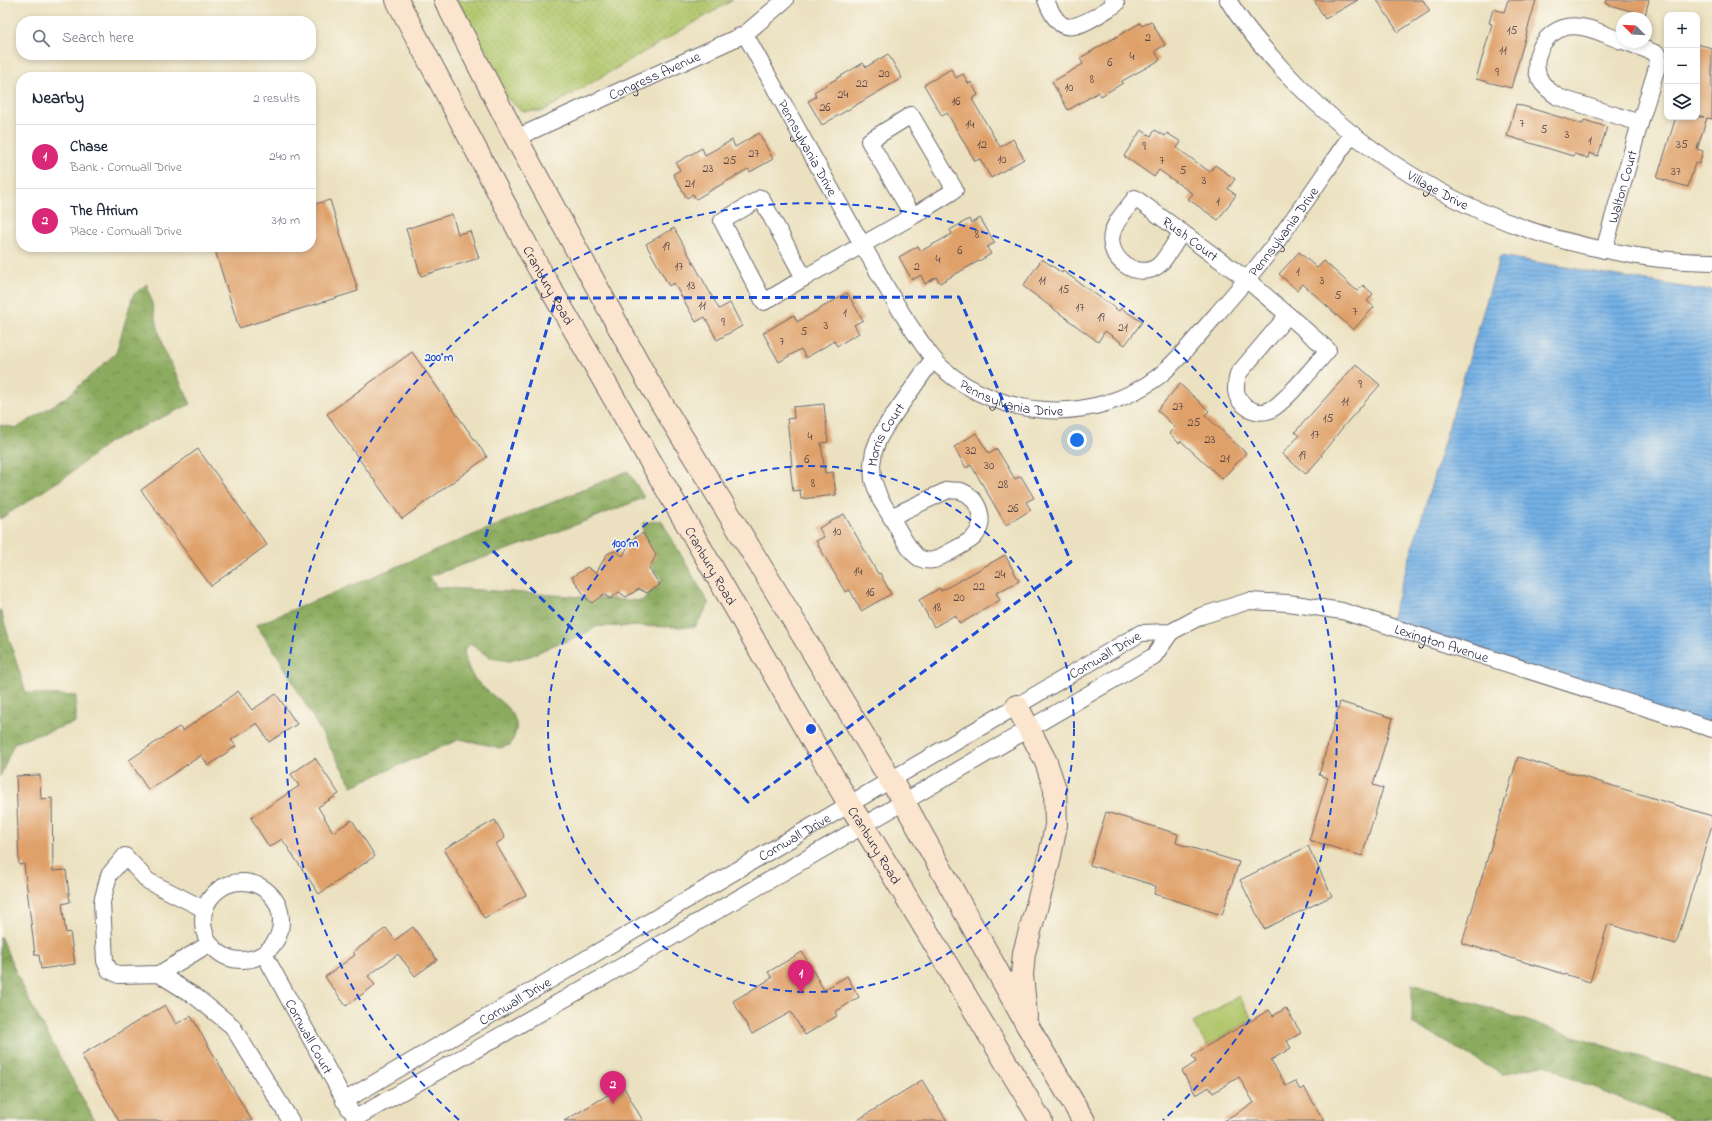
<!DOCTYPE html>
<meta charset="utf-8">
<style>
body{margin:0;font-family:"Indie Flower",sans-serif;background:#f2f2f3;color:#1f2937}
.controls{position:absolute;right:12px;top:12px;display:grid;overflow:hidden;border-radius:8px;box-shadow:0 2px 6px #0003}
.controls button{width:36px;height:36px;display:grid;place-items:center;padding:0;border:0;border-bottom:1px solid #e0e1e3;background:#fff;color:#1f2937;font:20px sans-serif}
.compass{position:absolute;left:1616px;top:12px;width:36px;height:36px;border-radius:50%;background:#fff;box-shadow:0 2px 6px #0003;rotate:294deg}
.you{position:absolute;left:1077px;top:440px;width:14px;height:14px;margin:-10px;border:3px solid #fff;border-radius:50%;background:#1a73e8;box-shadow:0 0 0 6px #1a73e833}
.badge{display:grid;place-items:center;width:26px;height:26px;border-radius:50%;background:#db2777;color:#fff;font-size:13px;font-weight:700}
.pin{position:absolute;translate:-50% -33px;filter:drop-shadow(0 1px 2px #0008)}
.pin::after{content:'';position:absolute;top:21px;width:14px;height:12px;background:inherit;clip-path:polygon(0 0,100% 0,50% 100%)}
.list{margin:0;padding:0;list-style:none}
h2{display:flex;justify-content:space-between;align-items:center;height:52px;margin:0;padding:0 16px;font-size:17px}
h2 small{font-size:13px;font-weight:400;color:#747a83}
.list li{display:grid;grid-template-columns:26px 1fr auto;gap:12px;align-items:center;box-sizing:border-box;height:64px;padding:0 16px;border-top:1px solid #e0e1e3}
.list b{display:block;font-size:15px;white-space:nowrap}
.list p{margin:0;font-size:13px;white-space:nowrap;color:#747a83}
.list em{font-size:13px;font-style:normal;color:#747a83}
.icon{flex:none;width:22px;height:22px;fill:none;stroke:currentColor;stroke-width:2;stroke-linecap:round;stroke-linejoin:round}
.map{position:relative;flex:none;width:1712px;height:1121px;overflow:hidden}
.search{position:absolute;background:#fff;box-shadow:0 2px 6px #0003;left:16px;top:16px;width:300px;height:44px;display:flex;align-items:center;gap:10px;box-sizing:border-box;padding:0 14px;border-radius:16px;color:#747a83;font-size:15px}
.panel{position:absolute;background:#fff;box-shadow:0 2px 6px #0003;left:16px;top:72px;width:300px;height:180px;border-radius:16px}
.map>svg:first-child{display:block}
</style>
<div class="map">
<svg width="1712" height="1121" viewBox="0 0 1712 1121">
<defs>
<pattern id="forest-crowns" width="20" height="18" patternUnits="userSpaceOnUse"><rect width="20" height="18" fill="#8cab5e"/><path d="M2 6a3 3 0 1 1 6 0M12 15a3 3 0 1 1 6 0" fill="none" stroke="#728b4f"/></pattern>
<pattern id="park-dots" width="8" height="8" patternUnits="userSpaceOnUse"><rect width="8" height="8" fill="#b0c66a"/><path d="M2 2h.1M6 6h.1" fill="none" stroke="#97aa5d" stroke-width="1.8" stroke-linecap="round"/></pattern>
<pattern id="water-rules" width="6" height="5" patternUnits="userSpaceOnUse"><rect width="6" height="5" fill="#73b0e5"/><path d="M0 2.5h6" fill="none" stroke="#5e8fbb"/></pattern>
</defs>
<rect width="100%" height="100%" fill="#fbf7ec"/>
<filter id="ink" filterUnits="userSpaceOnUse"><feTurbulence type="fractalNoise" baseFrequency=".025" numOctaves="2"/><feDisplacementMap in="SourceGraphic" scale="8" xChannelSelector="R" yChannelSelector="G"/><feConvolveMatrix kernelMatrix="1 2 1 2 8 2 1 2 1" color-interpolation-filters="sRGB"/></filter>
<filter id="wash" filterUnits="userSpaceOnUse"><feTurbulence type="fractalNoise" baseFrequency=".012" numOctaves="4" result="noise"/><feDisplacementMap in="SourceGraphic" scale="16" xChannelSelector="R" yChannelSelector="G"/><feGaussianBlur stdDeviation="0.9" result="paint"/><feColorMatrix in="noise" values="0 0 0 0 0 0 0 0 0 0 0 0 0 0 0 0 0 1.4 0 .05"/><feComposite in="paint" operator="in"/></filter>
<g filter="url(#wash)">
<rect width="100%" height="100%" fill="#ebe1c0"/>
<polygon fill="#b0c66a" stroke="#697452" points="1239,996 1253,1019 1207,1046 1193,1023"/>
<g fill="url(#forest-crowns)" stroke="#57664c">
<polygon points="147,284 163,348 191,404 109,442 68,475 0,519 0,425 17,428 68,396 116,353 133,295"/>
<path d="M628,471L644,498L547,536L430,576L436,587L642,601L662,580L644,556L643,523L661,520L709,604L695,627L598,626L579,637L554,645L530,656L509,661L491,658L470,644L464,650C465,659 469,672 475,679C493,701 531,711 510,745L500,748L460,739L352,786L278,656L256,625Z"/>
<polygon points="0,609 26,693 76,696 76,722 14,743 0,777"/>
<polygon points="0,936 26,995 95,1121 0,1121"/>
<polygon points="1412,984 1712,1080 1712,1121 1677,1121 1573,1079 1546,1064 1502,1074 1412,1023"/>
</g>
<polygon fill="url(#park-dots)" stroke="#697452" points="455,0 733,0 543,111 522,111 505,97"/>
<polygon fill="url(#water-rules)" stroke="#4a6990" points="1500,256 1701,290 1712,289 1712,729 1389,626"/>
<g id="blocks">
<g fill="#dfa069">
<polygon points="1314,0 1358,0 1325,19"/>
<polygon points="1377,0 1423,0 1430,11 1398,32"/>
<polygon points="1508,0 1536,0 1511,88 1476,79 1492,24 1489,23 1493,9 1504,12"/>
<polygon points="1607,0 1649,0 1645,15 1606,4"/>
<polygon points="1151,21 1165,45 1155,51 1160,60 1122,81 1123,83 1101,96 1099,92 1068,110 1052,82 1083,64 1080,58 1140,23 1142,26"/>
<polygon points="1697,44 1712,48 1712,119 1707,118 1697,149 1703,151 1699,164 1695,163 1688,187 1657,178 1676,117 1704,117 1697,115"/>
<polygon points="888,54 902,78 822,125 808,101 816,97 814,92 863,63 866,67"/>
<polygon points="951,69 956,78 963,74 969,84 971,82 978,95 972,99 1000,147 1013,139 1024,159 991,178 980,159 975,161 947,113 942,116 924,85"/>
<polygon points="1516,104 1583,124 1584,120 1607,127 1598,156 1589,153 1588,158 1574,154 1573,156 1507,136"/>
<polygon points="1141,130 1151,136 1155,130 1165,136 1167,133 1181,142 1177,148 1210,172 1215,165 1235,179 1228,189 1236,195 1218,220 1188,199 1193,194 1159,170 1154,177 1124,156"/>
<polygon points="759,133 773,159 750,172 748,169 696,199 693,194 687,198 673,174 680,170 676,163 702,148 705,155 732,140 735,147"/>
<polygon points="330,200 358,291 239,328 214,247 311,247 311,205"/>
<polygon points="452,214 458,234 470,231 479,258 421,276 406,229"/>
<polygon points="980,218 995,243 987,247 991,254 940,283 936,277 925,284 921,275 912,280 899,257 918,246 921,251 952,234 950,230 969,219 971,223"/>
<polygon points="674,228 719,309 730,303 742,326 717,340 705,317 696,322 674,283 669,286 646,244"/>
<polygon points="1299,252 1317,268 1324,261 1357,291 1363,285 1373,294 1367,301 1374,307 1353,330 1303,284 1297,290 1279,274"/>
<polygon points="1042,259 1062,273 1063,271 1119,311 1121,308 1142,322 1125,345 1105,331 1098,342 1023,286"/>
<polygon points="847,293 863,320 854,325 859,333 837,346 834,341 806,358 801,349 779,362 763,333 794,315 797,322"/>
<polygon points="412,352 487,457 402,519 327,414"/>
<polygon points="1356,364 1380,385 1343,427 1321,455 1322,456 1306,474 1282,454 1299,436 1295,432"/>
<polygon points="1180,384 1209,411 1205,415 1246,453 1222,479 1181,441 1179,443 1169,433 1175,427 1157,410"/>
<polygon points="824,404 828,442 821,443 825,473 833,472 836,495 801,499 800,490 793,491 790,466 792,466 787,419 794,418 793,407"/>
<polygon points="976,433 989,454 997,449 1015,479 1021,476 1034,498 1026,502 1031,510 1006,525 971,465 966,468 954,447"/>
<polygon points="198,449 267,545 211,586 141,490"/>
<polygon points="844,514 878,574 880,573 891,594 861,611 850,590 845,592 816,541 824,537 819,528"/>
<polygon points="643,533 656,555 649,569 660,585 647,593 639,589 626,597 619,592 610,599 604,594 592,603 587,599 572,577 587,567 596,573 607,554 614,551 623,556 631,540"/>
<polygon points="1005,555 1019,581 996,593 1000,600 960,624 955,615 934,627 919,600 940,588 941,591"/>
<polygon points="238,691 252,710 276,694 297,724 269,742 257,723 231,740 236,746 208,766 202,755 148,790 129,760 179,727 183,731"/>
<polygon points="1340,702 1393,718 1373,785 1383,788 1362,856 1309,840 1328,778 1319,775"/>
<polygon points="1518,757 1712,816 1712,825 1676,944 1608,924 1590,982 1462,943"/>
<polygon points="315,758 339,794 318,807 333,832 352,820 375,856 319,894 282,839 269,847 251,818 299,786 291,774"/>
<polygon points="40,775 41,799 52,798 53,871 66,870 70,902 62,904 66,933 70,932 75,964 41,969 39,955 35,955 24,864 19,865 16,776"/>
<polygon points="1106,812 1178,834 1176,843 1239,862 1222,915 1154,894 1156,886 1090,865"/>
<polygon points="495,820 505,838 496,844 526,895 484,918 444,849"/>
<polygon points="1308,846 1332,896 1264,929 1240,880"/>
<polygon points="413,927 437,960 415,976 398,954 368,976 375,985 346,1006 325,977 355,955 353,952 386,928 395,940"/>
<polygon points="802,952 824,990 847,976 859,997 835,1012 837,1016 805,1035 791,1012 752,1034 733,1001 772,978 768,972"/>
<polygon points="165,1005 176,1024 191,1016 252,1121 119,1121 81,1055"/>
<polygon points="1286,1008 1301,1033 1287,1041 1291,1048 1271,1060 1286,1086 1295,1081 1300,1090 1304,1087 1324,1121 1223,1121 1254,1103 1239,1077 1213,1093 1209,1087 1196,1095 1182,1071 1196,1062 1192,1056 1207,1046 1269,1010 1273,1016"/>
<polygon points="922,1080 947,1121 856,1121"/>
<polygon points="623,1086 643,1121 564,1121"/>
</g>
</g>
</g>
<g filter="url(#ink)">
<use href="#blocks" fill-opacity="0" stroke="#68656a" stroke-width="1"/>
<g fill="none" stroke-linecap="round" stroke-linejoin="round">
<defs>
<g id="minor">
<path d="M1046,0C1049,8 1054,19 1061,24C1074,34 1104,11 1116,4L1113,0"/>
<path id="s1" d="M1228,0C1243,25 1264,49 1284,71C1372,165 1483,227 1610,251C1643,258 1678,262 1712,262"/>
<path id="s2" d="M745,34C787,110 829,187 873,263C887,289 902,315 919,339C926,349 933,360 942,368C1002,421 1096,425 1159,376C1181,358 1198,335 1217,314C1233,295 1250,276 1265,257C1296,217 1323,175 1352,134"/>
<path d="M1622,41C1605,35 1584,23 1566,27C1542,33 1528,62 1542,83C1547,89 1552,93 1558,97L1640,123L1657,67L1658,54L1626,42"/>
<path id="s3" d="M516,138L745,34L785,0"/>
<polygon points="761,198 804,278 764,302 722,221"/>
<path id="s4" d="M1182,232C1176,241 1166,259 1159,265C1139,282 1106,259 1112,234C1115,221 1127,209 1135,198L1246,279L1288,315"/>
<path id="s5" d="M1604,250L1640,123"/>
<polyline points="804,278 913,216 955,190 911,115 869,141 913,216"/>
<path d="M1288,315L1328,350C1316,364 1285,403 1270,410C1261,414 1251,411 1244,405C1234,397 1235,386 1238,374Z"/>
<path d="M948,490C952,491 957,490 961,491C978,497 988,522 974,537C971,541 939,558 934,560C929,561 923,560 919,558C908,551 898,528 891,517Z"/>
<path id="s6" d="M891,517L880,499L873,480L872,465L874,451L879,438L886,426L933,359"/>
<circle cx="242" cy="921" r="39"/>
<polyline points="204,909 148,881 125,856 109,875 102,902 105,961 109,970 119,975 159,974 196,997 232,1026 291,1121"/>
<path id="s7" d="M264,954L350,1110"/>
<polyline points="159,974 209,944"/>
<path id="s8" d="M344,1101L1141,633L1171,632L1201,616L1249,601L1288,603L1342,611L1712,729"/>
<polyline points="354,1119 605,976 1154,656 1171,632"/>
</g>
<g id="secondary">
<path id="s9" d="M397,0L538,267L849,804L863,825L1041,1121"/>
<polyline points="445,0 516,138 648,381 904,802 1027,1025 1084,1121"/>
<polyline points="1017,706 1046,762 1055,789 1056,825 1049,861 1024,953 1022,975 1026,1016"/>
</g>
</defs>
<use href="#minor" stroke="#68656a" stroke-width="18"/>
<use href="#secondary" stroke="#68656a" stroke-width="24"/>
<use href="#minor" stroke="#fff" stroke-width="16"/>
<use href="#secondary" stroke="#fbe5cf" stroke-width="22"/>
</g>
</g>
<path fill="none" stroke="#1d4ed8" stroke-width="3" stroke-dasharray="8 5" stroke-linejoin="round" d="M959,297L1071,562L748,802L484,542L556,298Z"/>
<g fill="none" stroke="#1d4ed8" stroke-width="2" stroke-dasharray="7 5">
<circle cx="811" cy="729" r="263"/>
<path d="M459 1120A526 526 0 1 1 1163 1120"/>
</g>
<g text-anchor="middle" stroke-width="3" stroke-linejoin="round" paint-order="stroke">
<g font-size="12" fill="#514246">
<text x="1512" y="34">15</text>
<text x="1148" y="41">2</text>
<text x="1503" y="54">11</text>
<text x="1132" y="60">4</text>
<text x="1110" y="66">6</text>
<text x="1497" y="76">9</text>
<text x="884" y="77">20</text>
<text x="1092" y="83">8</text>
<text x="862" y="87">22</text>
<text x="1069" y="91">10</text>
<text x="843" y="98">24</text>
<text x="956" y="105">16</text>
<text x="825" y="111">26</text>
<text x="1522" y="127">7</text>
<text x="970" y="128">14</text>
<text x="1544" y="133">5</text>
<text x="1567" y="138">3</text>
<text x="1590" y="144">1</text>
<text x="982" y="148">12</text>
<text x="1682" y="148">35</text>
<text x="1144" y="150">9</text>
<text x="754" y="157">27</text>
<text x="1002" y="163">10</text>
<text x="730" y="164">25</text>
<text x="1162" y="164">7</text>
<text x="708" y="172">23</text>
<text x="1183" y="174">5</text>
<text x="1676" y="175">37</text>
<text x="1204" y="184">3</text>
<text x="690" y="187">21</text>
<text x="1218" y="205">1</text>
<text x="977" y="238">8</text>
<text x="666" y="250">19</text>
<text x="960" y="254">6</text>
<text x="938" y="263">4</text>
<text x="679" y="270">17</text>
<text x="917" y="270">2</text>
<text x="1298" y="275">1</text>
<text x="1042" y="284">11</text>
<text x="1322" y="284">3</text>
<text x="691" y="289">13</text>
<text x="1064" y="293">15</text>
<text x="1338" y="299">5</text>
<text x="702" y="309">11</text>
<text x="1080" y="311">17</text>
<text x="1355" y="315">7</text>
<text x="845" y="316">1</text>
<text x="1101" y="321">19</text>
<text x="723" y="326">9</text>
<text x="826" y="329">3</text>
<text x="1123" y="331">21</text>
<text x="804" y="335">5</text>
<text x="782" y="345">7</text>
<text x="1360" y="388">9</text>
<text x="1345" y="405">11</text>
<text x="1178" y="410">27</text>
<text x="1328" y="422">15</text>
<text x="1194" y="426">25</text>
<text x="1315" y="438">17</text>
<text x="810" y="440">4</text>
<text x="1210" y="443">23</text>
<text x="971" y="454">32</text>
<text x="1302" y="459">19</text>
<text x="1225" y="462">21</text>
<text x="807" y="463">6</text>
<text x="989" y="469">30</text>
<text x="813" y="487">8</text>
<text x="1003" y="488">28</text>
<text x="1013" y="512">26</text>
<text x="837" y="535">10</text>
<text x="858" y="575">14</text>
<text x="1000" y="578">24</text>
<text x="979" y="590">22</text>
<text x="870" y="596">16</text>
<text x="959" y="601">20</text>
<text x="937" y="611">18</text>
</g>
<g font-size="14" fill="#22223b" stroke="#fbf7ec">
<text dy="5" stroke="none"><textPath href="#s3" startOffset="152">Congress Avenue</textPath></text>
<text dy="5" stroke="none"><textPath href="#s2" startOffset="130">Pennsylvania Drive</textPath></text>
<text dy="5" stroke="none"><textPath href="#s5" startOffset="66">Walton Court</textPath></text>
<text dy="5" stroke="none"><textPath href="#s1" startOffset="286">Village Drive</textPath></text>
<text dy="5" stroke="none"><textPath href="#s2" startOffset="814">Pennsylvania Drive</textPath></text>
<text dy="5" stroke="none"><textPath href="#s4" startOffset="224">Rush Court</textPath></text>
<text dy="5" stroke="none"><textPath href="#s9" startOffset="323">Cranbury Road</textPath></text>
<text dy="5" stroke="none"><textPath href="#s2" startOffset="466">Pennsylvania Drive</textPath></text>
<text dy="5" stroke="none"><textPath href="#s6" startOffset="90">Morris Court</textPath></text>
<text dy="5" stroke="none"><textPath href="#s9" startOffset="647">Cranbury Road</textPath></text>
<text dy="5" stroke="none"><textPath href="#s8" startOffset="1237">Lexington Avenue</textPath></text>
<text dy="5" stroke="none"><textPath href="#s8" startOffset="882">Cornwall Drive</textPath></text>
<text dy="5" stroke="none"><textPath href="#s8" startOffset="522">Cornwall Drive</textPath></text>
<text dy="5" stroke="none"><textPath href="#s9" startOffset="971">Cranbury Road</textPath></text>
<text dy="5" stroke="none"><textPath href="#s8" startOffset="198">Cornwall Drive</textPath></text>
<text dy="5" stroke="none"><textPath href="#s7" startOffset="94">Cornwall Court</textPath></text>
</g>
</g>
<circle cx="811" cy="729" r="6" fill="#1d4ed8" stroke="#fbf7ec" stroke-width="2"/>
<g font-size="12" text-anchor="middle" font-weight="bold" fill="#1d4ed8" stroke="#fbf7ec" stroke-width="3" stroke-linejoin="round" paint-order="stroke">
<text x="439" y="361">200 m</text>
<text x="625" y="547">100 m</text>
</g>
</svg>
<div class="controls">
<button>+</button>
<button>−</button>
<button><svg class="icon" aria-label="layers" viewBox="0 0 24 24"><path d="M12 4l9 5-9 5-9-5zM3 14l9 5 9-5"/></svg></button>
</div>
<svg class="compass" viewBox="-18 -18 36 36"><path d="M0-13l5 13h-10z" fill="#e53935"/><path d="M0 13l5-13h-10z" fill="#747a83"/></svg>
<div class="you"></div>
<div class="pin badge" style="left:801px;top:993px">1</div>
<div class="pin badge" style="left:613px;top:1104px">2</div>
<div class="search"><svg class="icon" aria-label="search" viewBox="0 0 24 24"><circle cx="10" cy="10" r="6"/><path d="M15 15l6 6"/></svg>Search here</div>
<section class="panel">
<h2>Nearby<small>2 results</small></h2>
<ul class="list">
<li><span class="badge">1</span><div><b>Chase</b><p>Bank · Cornwall Drive</p></div><em>240 m</em></li>
<li><span class="badge">2</span><div><b>The Atrium</b><p>Place · Cornwall Drive</p></div><em>310 m</em></li>
</ul>
</section>
</div>
